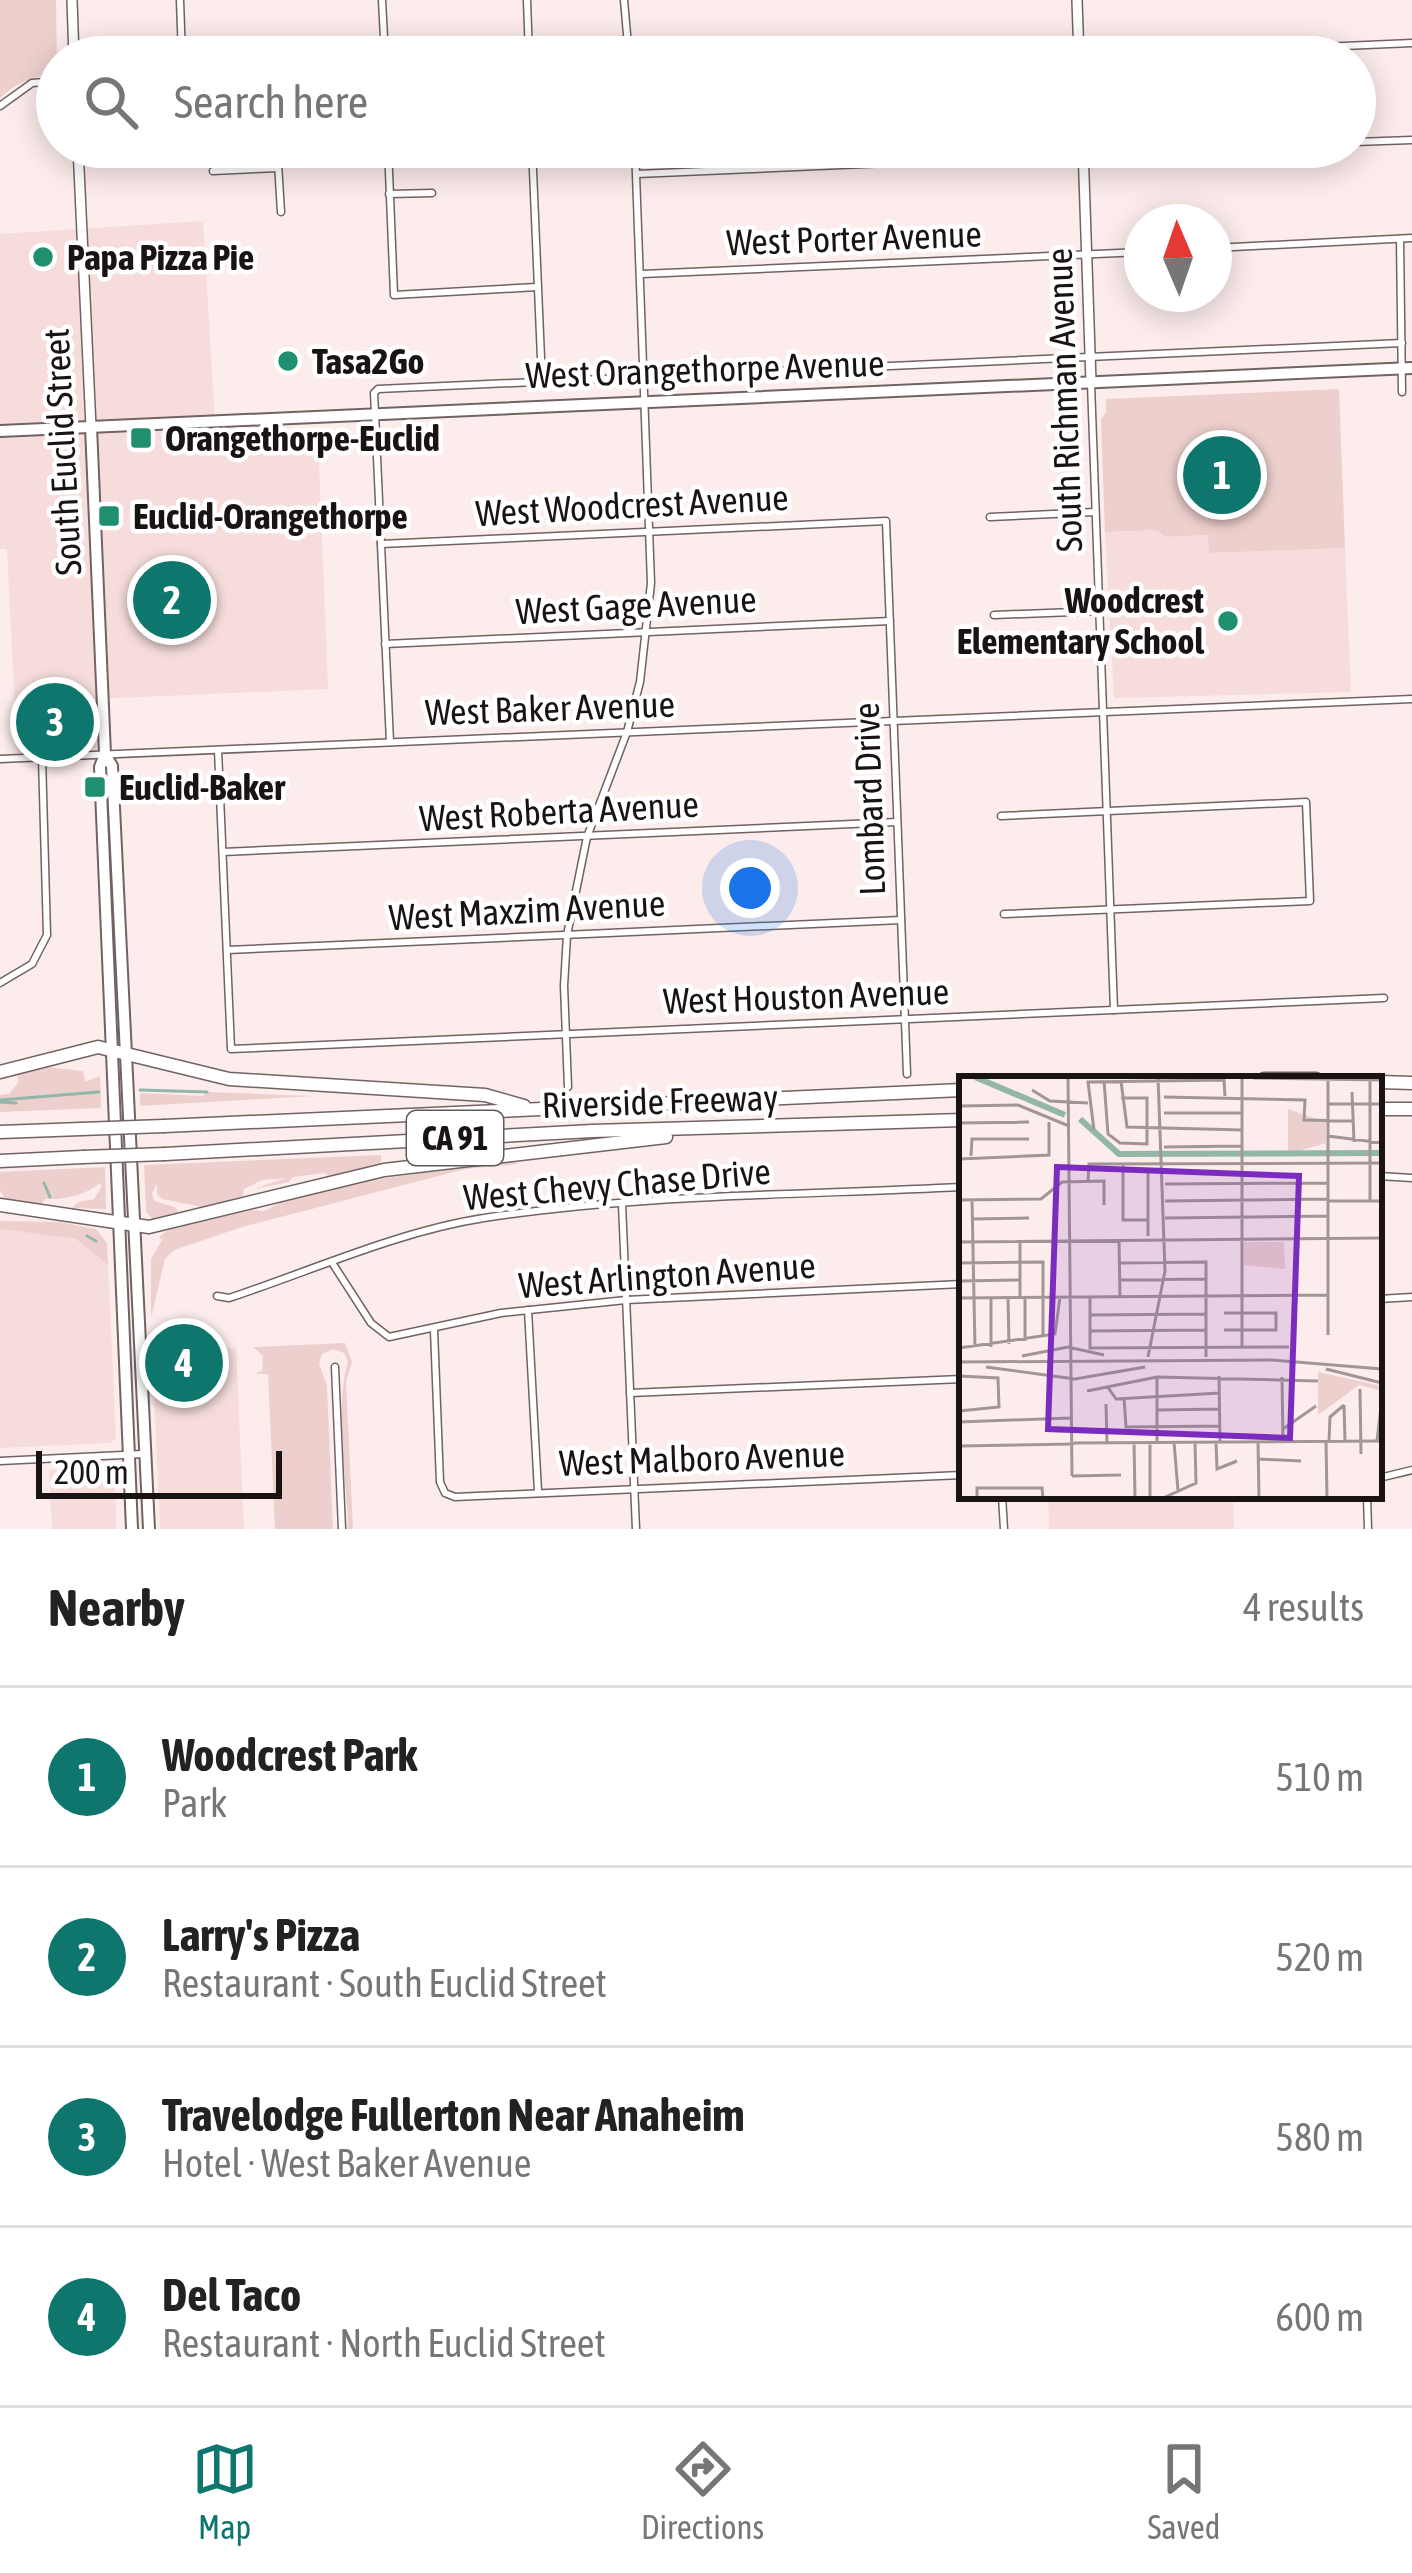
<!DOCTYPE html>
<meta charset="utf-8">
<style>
body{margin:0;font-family:"Asap Condensed",sans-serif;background:#f6f6f6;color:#222}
.compass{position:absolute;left:1124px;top:204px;width:108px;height:108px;border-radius:50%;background:#fff;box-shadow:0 6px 30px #0003;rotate:358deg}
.scale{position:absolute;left:36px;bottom:30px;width:246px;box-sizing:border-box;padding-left:12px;border:6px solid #191413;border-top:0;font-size:33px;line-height:42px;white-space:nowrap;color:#191413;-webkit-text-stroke:9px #fff;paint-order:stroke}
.you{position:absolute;left:750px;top:888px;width:42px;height:42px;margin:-30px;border:9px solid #fff;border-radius:50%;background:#1a73e8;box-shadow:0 0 0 18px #1a73e833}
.badge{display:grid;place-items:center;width:78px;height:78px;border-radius:50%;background:#0f766e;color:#fff;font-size:39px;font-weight:700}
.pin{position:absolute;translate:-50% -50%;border:6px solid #fff;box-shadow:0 3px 12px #0006}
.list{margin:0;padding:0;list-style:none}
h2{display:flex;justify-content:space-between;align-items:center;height:156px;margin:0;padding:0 48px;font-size:51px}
h2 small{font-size:39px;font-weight:400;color:#767676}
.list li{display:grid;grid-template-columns:78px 1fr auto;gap:36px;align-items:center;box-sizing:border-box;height:180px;padding:0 48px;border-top:3px solid #e0e0e0}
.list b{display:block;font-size:45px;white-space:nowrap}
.list p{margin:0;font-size:39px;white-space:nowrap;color:#767676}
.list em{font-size:39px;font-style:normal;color:#767676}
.icon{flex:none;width:66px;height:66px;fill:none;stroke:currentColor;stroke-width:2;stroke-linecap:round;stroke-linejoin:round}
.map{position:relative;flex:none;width:1412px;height:1529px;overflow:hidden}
.search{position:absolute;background:#fff;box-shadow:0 6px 30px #0003;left:36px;right:36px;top:36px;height:132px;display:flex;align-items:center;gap:30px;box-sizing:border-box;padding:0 42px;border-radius:66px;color:#767676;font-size:45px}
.sheet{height:876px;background:#fff}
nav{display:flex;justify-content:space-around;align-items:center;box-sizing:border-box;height:168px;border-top:3px solid #e0e0e0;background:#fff;font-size:33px;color:#767676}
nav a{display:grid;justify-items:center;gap:6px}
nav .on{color:#0f766e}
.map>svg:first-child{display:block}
</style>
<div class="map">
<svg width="1412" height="1529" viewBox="0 0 1412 1529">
<rect width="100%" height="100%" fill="#fceceb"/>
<g fill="#f6dddb">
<polygon points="203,221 216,439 318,435 328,689 94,699 96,748 17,753 7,549 0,549 0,234"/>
<polygon points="1157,530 1165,537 1209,535 1210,553 1345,548 1351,692 1114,698 1105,532"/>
<polygon points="0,1229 76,1239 108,1265 116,1438 111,1443 0,1448"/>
<polygon points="236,1348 244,1529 160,1529 152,1351"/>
<polygon points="115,1467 116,1529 52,1529 49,1470"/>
<polygon points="1048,1496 1233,1496 1234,1529 1049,1529"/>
</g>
<g fill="#edd0cd">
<path d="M0,0H56L57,74C34,76 16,82 0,98Z"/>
<polygon points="1339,389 1345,548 1209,553 1208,535 1165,537 1157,530 1105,532 1101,420 1106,412 1106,399"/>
<polygon points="47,1067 83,1071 85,1082 100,1076 101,1108 0,1112 0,1095 9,1094 18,1083 18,1075"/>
<polygon points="207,1092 313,1096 140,1106 140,1093 203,1096"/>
<polygon points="381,1155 381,1165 329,1176 324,1173 293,1177 289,1182 254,1189 286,1178 262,1180 244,1189 242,1197 202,1207 162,1199 157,1194 157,1184 152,1193 154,1201 175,1207 179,1213 153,1220 146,1211 144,1165"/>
<polygon points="514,1161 518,1164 465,1169 242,1227 174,1250 165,1259 151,1318 151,1259 162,1240 159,1237 168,1230 251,1210 264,1211 283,1201 363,1181"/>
<path d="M105,1167L106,1209L72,1208L78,1202L94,1199L102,1186L100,1183C86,1195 64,1200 45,1199L41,1205L5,1199L0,1190V1172Z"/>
<polygon points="0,1221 59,1222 96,1229 107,1243 108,1265 76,1239 0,1229"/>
<path d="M345,1343L352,1362L346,1381L353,1529H348C347,1479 334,1408 348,1362L344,1353L333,1349L322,1354L319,1363L327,1386L333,1529H275L268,1374H254L262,1371L263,1356L253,1347Z"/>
</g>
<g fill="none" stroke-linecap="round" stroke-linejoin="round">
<g stroke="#92b7a8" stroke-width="3">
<polyline points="140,1090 207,1092"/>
<polyline points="0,1100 99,1092"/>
<polyline points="0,1102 16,1103"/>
<polyline points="44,1183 50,1197"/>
<polyline points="87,1236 96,1241"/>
</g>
<defs>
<g id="street">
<polyline points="180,0 182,57"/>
<polyline points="382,0 385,57"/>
<polyline points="527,0 529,57"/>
<polyline points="624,0 629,57"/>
<polyline points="1094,57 1412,43"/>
<polyline points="0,106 32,83 57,81"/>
<polyline points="1355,142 1412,140"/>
<polyline points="277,147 281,212"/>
<polyline points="388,147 394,295 537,287"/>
<polyline points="532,147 542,382"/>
<polyline points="213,171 278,168"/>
<polyline points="637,174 1251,147"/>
<polyline points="389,194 432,193"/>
<polyline points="1400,239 1402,392"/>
<polyline points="1214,248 1412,238"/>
<polyline points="642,274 1142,252"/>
<polyline points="1091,384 1114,1010"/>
<polyline points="990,517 1095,512"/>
<polyline points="381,544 886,521 907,1074"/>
<polyline points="994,615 1099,611"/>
<polyline points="385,644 890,621"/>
<polyline points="390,742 375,413 374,393 378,389 1402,343"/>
<polyline points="218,750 231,1049 1384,998"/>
<polyline points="0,759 1412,699"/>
<polyline points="1001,816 1306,802 1310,901 1004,914"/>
<polyline points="223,852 897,822"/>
<polyline points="227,950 901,920"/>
<polyline points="0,983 32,964 47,935 42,757"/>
<polyline points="568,1087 564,986 567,935 587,837 627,732 640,682 651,583 635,147"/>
<polyline points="1379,1176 1412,1178"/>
<polyline points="622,1204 636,1529"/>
<polyline points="333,1264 371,1323 389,1337 501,1313 626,1300 962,1284"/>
<path d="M217,1296L229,1298C311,1271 399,1231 484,1218C641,1194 804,1195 962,1187"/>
<polyline points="1379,1299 1412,1297"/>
<polyline points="528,1310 538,1491"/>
<polyline points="434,1330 440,1482 445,1493 455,1497 962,1475"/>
<polyline points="335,1367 342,1529"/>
<polyline points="630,1393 962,1379"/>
<polyline points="0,1461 143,1454"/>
<polyline points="1379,1478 1412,1470"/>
<polyline points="1002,1496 1004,1529"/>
<polyline points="1367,1496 1368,1529"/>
</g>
<g id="secondary">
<polyline points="72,0 74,57"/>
<polyline points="1077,0 1079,57"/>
<polyline points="78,147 91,427"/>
<polyline points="1083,147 1091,382"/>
</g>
<g id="primary">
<polyline points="91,427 105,754 112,766 149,1529"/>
<polyline points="0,431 1412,368"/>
<polyline points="105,754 100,767 132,1529"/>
</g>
<g id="highway">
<polyline points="0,1072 98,1047 229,1079 485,1095 524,1106"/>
<polyline points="1264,1079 1316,1079"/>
<polyline points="1379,1082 1412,1083"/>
<polyline points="1379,1109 1412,1109"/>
<polyline points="164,1126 962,1090"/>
<polyline points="0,1132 81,1129"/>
<polyline points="165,1154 592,1131 962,1120"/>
<polyline points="0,1161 83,1157"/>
<polyline points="0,1205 149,1227 384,1170 666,1137"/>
</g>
</defs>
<use href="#street" stroke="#716362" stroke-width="9"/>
<use href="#secondary" stroke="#716362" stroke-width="12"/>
<use href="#primary" stroke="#716362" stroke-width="14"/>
<use href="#highway" stroke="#716362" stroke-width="15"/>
<use href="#street" stroke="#fff" stroke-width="6"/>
<use href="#secondary" stroke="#fff" stroke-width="9"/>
<use href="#primary" stroke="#fff" stroke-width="10"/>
<use href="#highway" stroke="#fff" stroke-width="12"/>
<defs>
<g id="highway-bridge">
<polyline points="81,1129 164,1126"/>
<polyline points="83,1157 165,1154"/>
</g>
</defs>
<use href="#highway-bridge" stroke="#716362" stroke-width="15" stroke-linecap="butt"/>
<use href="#highway-bridge" stroke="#fff" stroke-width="12"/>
</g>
<g fill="#1f8f70" stroke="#fff" stroke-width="4.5">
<circle cx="43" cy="257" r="12"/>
<circle cx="288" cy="361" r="12"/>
<rect x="129" y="426" width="24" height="24" rx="6"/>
<rect x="97" y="504" width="24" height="24" rx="6"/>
<circle cx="1228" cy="621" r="12"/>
<rect x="83" y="775" width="24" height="24" rx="6"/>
</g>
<g text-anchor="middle" stroke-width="9" stroke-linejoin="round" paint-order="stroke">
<rect fill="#fff" stroke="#5e5a5a" stroke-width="3" x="407" y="1111" width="96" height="54" rx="9"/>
<g font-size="33" font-weight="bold" fill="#191413">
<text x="455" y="1150">CA 91</text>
</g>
<g font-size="36" fill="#191413" stroke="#fff">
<text transform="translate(854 238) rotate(-2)" y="13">West Porter Avenue</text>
<text transform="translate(705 369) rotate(-2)" y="13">West Orangethorpe Avenue</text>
<text transform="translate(1064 400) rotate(-92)" y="13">South Richman Avenue</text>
<text transform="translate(62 452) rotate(-93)" y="13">South Euclid Street</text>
<text transform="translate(632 505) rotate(-3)" y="13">West Woodcrest Avenue</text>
<text transform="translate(636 605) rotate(-3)" y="13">West Gage Avenue</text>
<text transform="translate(550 708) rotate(-2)" y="13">West Baker Avenue</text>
<text transform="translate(869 799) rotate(-92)" y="13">Lombard Drive</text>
<text transform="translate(559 811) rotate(-3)" y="13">West Roberta Avenue</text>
<text transform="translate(527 910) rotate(-3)" y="13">West Maxzim Avenue</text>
<text transform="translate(806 996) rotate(-2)" y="13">West Houston Avenue</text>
<text transform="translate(660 1101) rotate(-2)" y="13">Riverside Freeway</text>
<text transform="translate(617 1184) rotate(-5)" y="13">West Chevy Chase Drive</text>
<text transform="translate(667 1275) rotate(-4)" y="13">West Arlington Avenue</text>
<text transform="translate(702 1458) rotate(-2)" y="13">West Malboro Avenue</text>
</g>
<g font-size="36" font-weight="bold" fill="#191413" stroke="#fff" text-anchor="start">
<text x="67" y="270">Papa Pizza Pie</text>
<text x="312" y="374">Tasa2Go</text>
<text x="165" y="451">Orangethorpe-Euclid</text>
<text x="133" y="529">Euclid-Orangethorpe</text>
<text x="1204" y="613" text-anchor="end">Woodcrest<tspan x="1204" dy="41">Elementary School</tspan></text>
<text x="119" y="800">Euclid-Baker</text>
</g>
</g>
<g transform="translate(959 1076)">
<rect width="423" height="423" fill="#fceceb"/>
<path d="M329,33L367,46V67L329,78ZM285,166H325L326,193L285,189ZM359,296L423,310V315L400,309L359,339Z" fill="#edd0cd"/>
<path fill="none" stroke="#92b7a8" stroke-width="6" d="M16,1L106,39M121,43L160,78L423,77"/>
<path fill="none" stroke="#a19695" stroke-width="3" d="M109,1L113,400M283,1V271M369,1V259M294,2L423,4M145,5L149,58L161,67L188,68V22H162M162,5L168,51L283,54M73,14L91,25L129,27M393,16L395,66M205,21L346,24L345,44L395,45M369,28H423M0,30L59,29L110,50M205,37H283M0,47L70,46M135,54L129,6L265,4L266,20M369,60L423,67M205,71L283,70M12,80L13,63H70M0,83L90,79V46M164,89V144H188M189,92V160M129,105L130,88L423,87M206,108L369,107M13,123L16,272M0,124L82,123L103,106L145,105V129M206,125L369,123M368,125H423M411,125V4M206,142L369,140M13,143L70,142M160,164L161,221M61,165V222M0,166L423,162M0,187L84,186V261M160,187L247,186V281M161,204L247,203M0,205L61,204M0,222L369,219M32,222V271M49,222L50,268M66,222V265M131,222V272L330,271M131,239L247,238M265,254H317V237H265M131,255L247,254M0,272L96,258L101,221M63,280L109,271L145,279M189,281L206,195L199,1M0,286L313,284L423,293M27,291L116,303L186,291M367,293L423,307M0,300L39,302L40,331L0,335M260,300L261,366M198,301V366M323,301L324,366M148,310L157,323L261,317M401,313L402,378M128,315L198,301L359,305M165,322L167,351L261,350M147,328L148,367M385,329L386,365M198,334L261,333M0,346L111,342M324,353L357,330M370,365L371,341L385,329M418,365L423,323M175,366L176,422M191,366V422M215,366L219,415M257,366L258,393L278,385M299,366L300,422M367,366L368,422M115,367L423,365M0,370L115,368M299,383L342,385M113,400L162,399M18,422V412H83L84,422M204,422L237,407L236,366"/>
<path fill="#7b2cbf" fill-opacity="0.15" stroke="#7b2cbf" stroke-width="6" d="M98,91L340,100L331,362L89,353Z"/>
<rect width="423" height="423" fill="none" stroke="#191413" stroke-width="6"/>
</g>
</svg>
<svg class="compass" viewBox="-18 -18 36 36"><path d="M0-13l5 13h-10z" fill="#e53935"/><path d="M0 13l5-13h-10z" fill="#767676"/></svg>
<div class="scale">200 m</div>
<div class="you"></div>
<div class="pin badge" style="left:1222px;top:475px">1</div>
<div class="pin badge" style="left:172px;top:600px">2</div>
<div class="pin badge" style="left:55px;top:722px">3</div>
<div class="pin badge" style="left:184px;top:1363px">4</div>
<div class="search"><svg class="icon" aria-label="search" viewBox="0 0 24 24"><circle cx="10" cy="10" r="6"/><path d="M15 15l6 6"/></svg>Search here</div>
</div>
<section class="sheet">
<h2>Nearby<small>4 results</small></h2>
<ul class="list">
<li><span class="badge">1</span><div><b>Woodcrest Park</b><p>Park</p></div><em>510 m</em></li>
<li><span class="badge">2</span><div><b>Larry's Pizza</b><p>Restaurant · South Euclid Street</p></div><em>520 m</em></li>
<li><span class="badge">3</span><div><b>Travelodge Fullerton Near Anaheim</b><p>Hotel · West Baker Avenue</p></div><em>580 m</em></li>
<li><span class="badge">4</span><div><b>Del Taco</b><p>Restaurant · North Euclid Street</p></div><em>600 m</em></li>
</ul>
</section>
<nav>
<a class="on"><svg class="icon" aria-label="map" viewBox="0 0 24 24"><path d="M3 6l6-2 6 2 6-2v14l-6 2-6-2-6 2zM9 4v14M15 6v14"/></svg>Map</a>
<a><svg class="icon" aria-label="directions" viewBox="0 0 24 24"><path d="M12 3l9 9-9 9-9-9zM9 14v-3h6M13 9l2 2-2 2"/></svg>Directions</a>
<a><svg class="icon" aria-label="saved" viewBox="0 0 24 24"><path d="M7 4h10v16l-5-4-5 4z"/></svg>Saved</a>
</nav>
